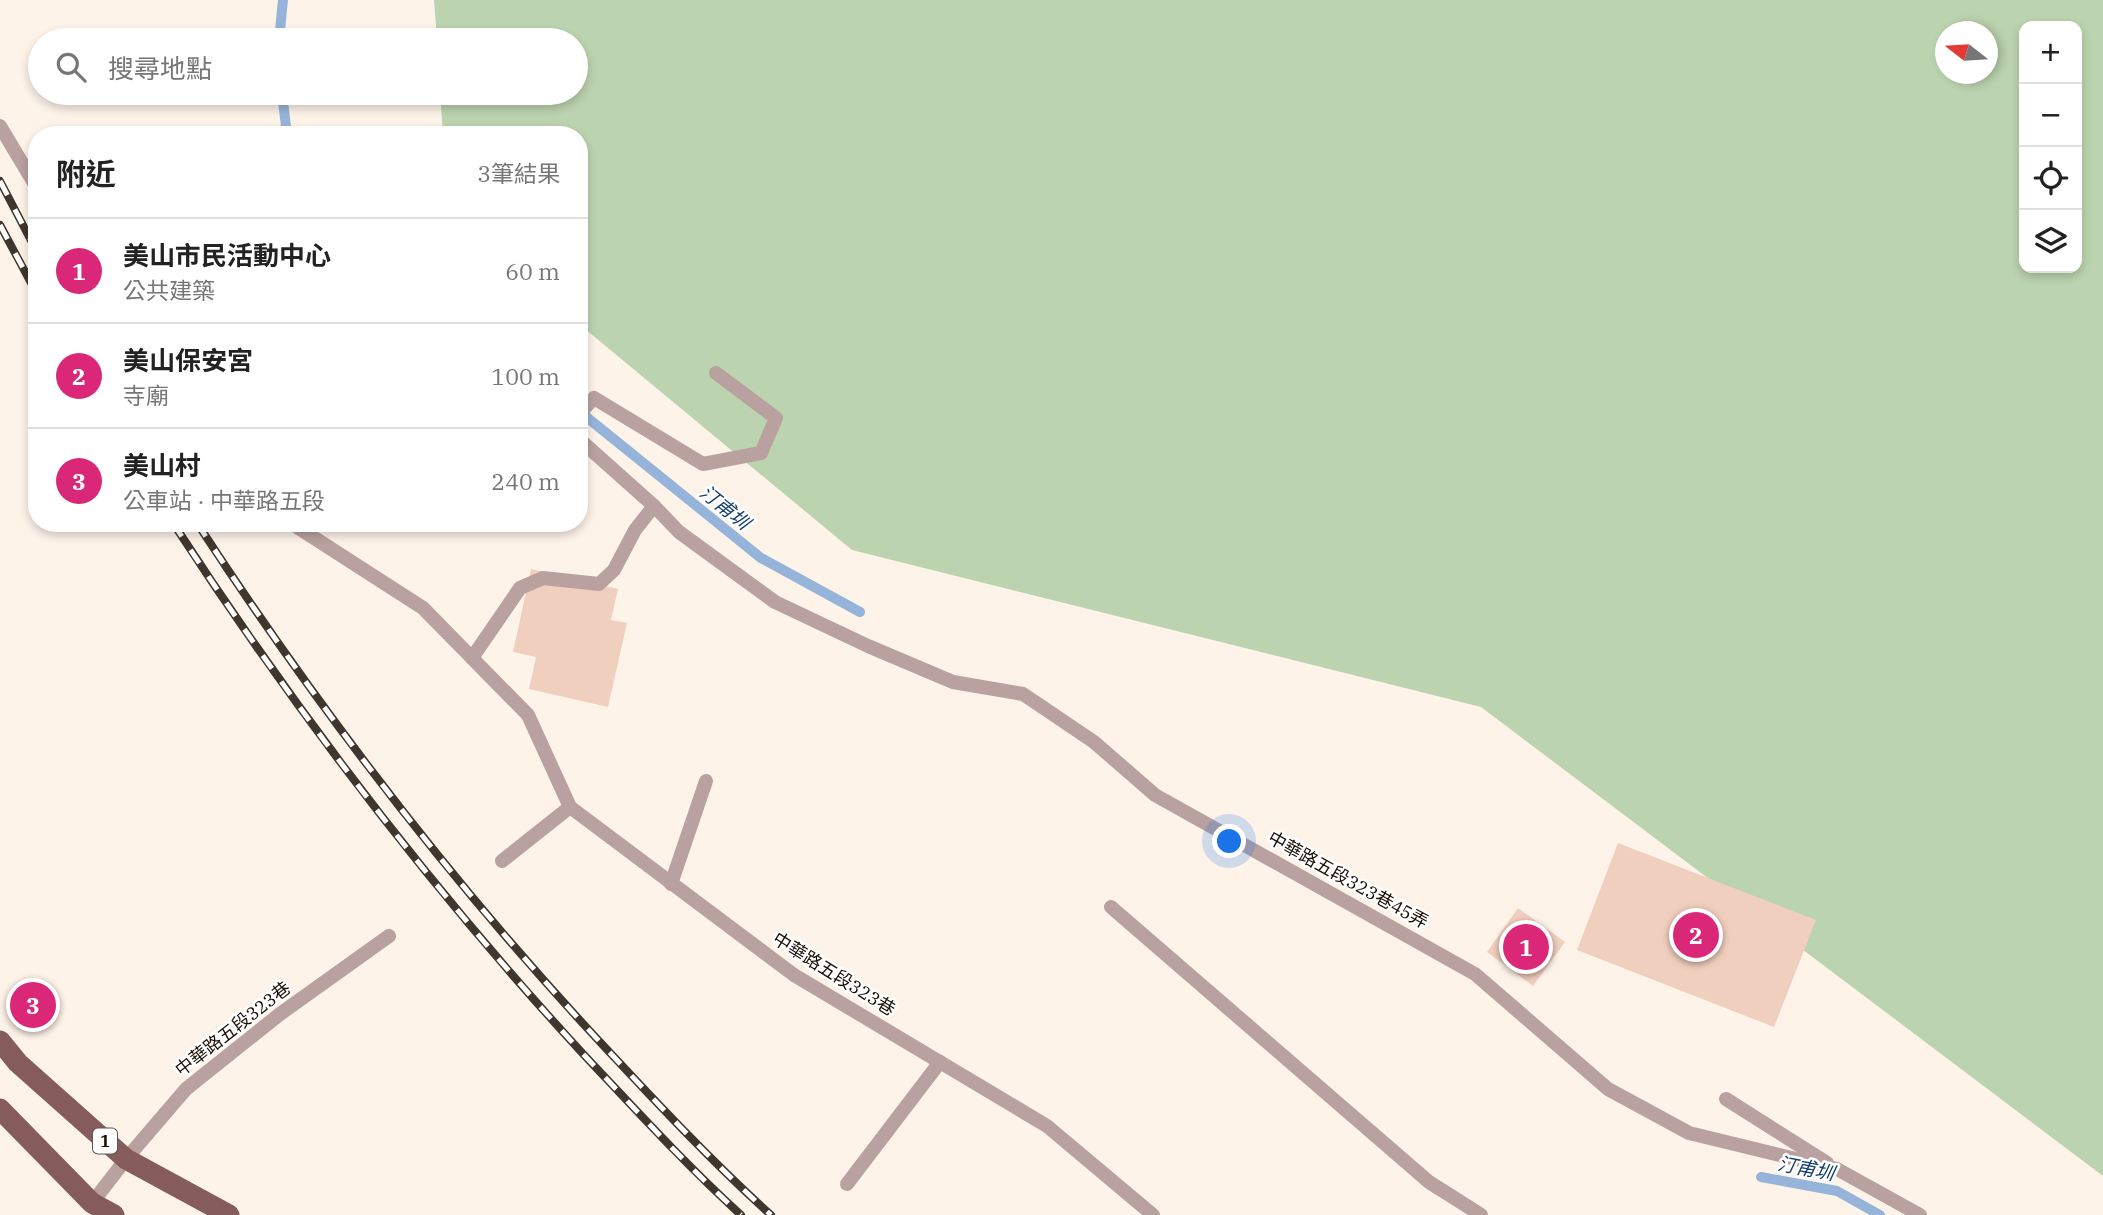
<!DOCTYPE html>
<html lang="zh-TW">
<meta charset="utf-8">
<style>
body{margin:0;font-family:"IBM Plex Serif","Noto Sans TC",serif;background:#f6f6f6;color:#222}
.controls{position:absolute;right:21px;top:21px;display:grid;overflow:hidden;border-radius:14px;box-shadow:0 4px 10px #0003}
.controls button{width:63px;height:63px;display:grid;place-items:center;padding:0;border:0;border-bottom:2px solid #e0e0e0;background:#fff;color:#222;font:35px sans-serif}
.compass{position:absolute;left:1935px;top:21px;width:63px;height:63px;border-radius:50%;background:#fff;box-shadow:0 4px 10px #0003;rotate:287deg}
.you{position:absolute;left:1230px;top:842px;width:24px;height:24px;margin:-18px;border:5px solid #fff;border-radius:50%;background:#1a73e8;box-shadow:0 0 0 10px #1a73e833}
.badge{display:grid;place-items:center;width:46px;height:46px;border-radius:50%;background:#db2777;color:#fff;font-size:23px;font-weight:700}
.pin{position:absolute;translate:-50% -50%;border:4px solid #fff;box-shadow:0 2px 7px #0006}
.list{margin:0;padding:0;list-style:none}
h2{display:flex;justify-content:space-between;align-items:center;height:91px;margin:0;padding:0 28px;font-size:30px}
h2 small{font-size:23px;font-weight:400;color:#767676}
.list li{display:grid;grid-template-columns:46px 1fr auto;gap:21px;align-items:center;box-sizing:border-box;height:105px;padding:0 28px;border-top:2px solid #e0e0e0}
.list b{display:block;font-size:26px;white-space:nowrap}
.list p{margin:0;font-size:23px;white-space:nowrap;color:#767676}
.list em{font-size:23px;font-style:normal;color:#767676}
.icon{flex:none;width:38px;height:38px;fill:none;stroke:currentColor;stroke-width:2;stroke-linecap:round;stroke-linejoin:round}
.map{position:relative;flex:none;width:2103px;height:1215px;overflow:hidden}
.search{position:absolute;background:#fff;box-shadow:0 4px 10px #0003;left:28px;top:28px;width:560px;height:77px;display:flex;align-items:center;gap:18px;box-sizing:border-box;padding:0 24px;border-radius:38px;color:#767676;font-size:26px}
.panel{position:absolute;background:#fff;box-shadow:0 4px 10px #0003;left:28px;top:126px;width:560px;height:406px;border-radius:28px}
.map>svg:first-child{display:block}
</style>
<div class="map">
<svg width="2103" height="1215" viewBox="0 0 2103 1215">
<rect width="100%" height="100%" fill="#fef3e9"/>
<path fill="#bcd3af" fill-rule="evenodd" d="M434,0H2103V1176L1481,707L852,550L579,324V135H443L440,93H576V40H437ZM2024,26H2077V268H2024ZM1946,32H1988V74H1946Z"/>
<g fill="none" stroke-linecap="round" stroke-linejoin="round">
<g stroke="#96b4da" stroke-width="10">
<polyline points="279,40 283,0"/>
<polyline points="282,93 287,135"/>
<polyline points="579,411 761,558 860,612"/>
<polyline points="1761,1177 1837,1191 1880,1215"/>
</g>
</g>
<g fill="#f1cfbe">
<polygon points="531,569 618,589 611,620 627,623 608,707 529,689 536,657 513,652"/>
<polygon points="1618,843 1816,920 1774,1027 1577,950"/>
<polygon points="1518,908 1565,942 1533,986 1487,952"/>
</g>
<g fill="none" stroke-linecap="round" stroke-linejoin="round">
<g stroke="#b9a1a0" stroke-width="14">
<polyline points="0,126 37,188"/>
<polyline points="579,414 594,398 703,464 761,453 776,418 716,373"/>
<polyline points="654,506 679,532 775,602 868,646 953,682 1023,694 1094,742 1155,795 1475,974 1608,1089 1689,1133 1837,1169 1920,1215"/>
<polyline points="291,523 423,608 528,715 570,807 794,975 1047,1126 1153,1215"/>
<polyline points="472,658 520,588 543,578 599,584 614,570 635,530 654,506 579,439"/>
<polyline points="502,861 570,807"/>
<polyline points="671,884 706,781"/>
<polyline points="1111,907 1429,1182 1481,1215"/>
<polyline points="1726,1099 1827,1163"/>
<polyline points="847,1184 940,1062"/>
<polyline points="92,1203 126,1159 186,1089 280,1014 389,936"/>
</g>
<g stroke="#855c5b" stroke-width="21">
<polyline points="0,1041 18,1063 126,1159 229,1215"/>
<polyline points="0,1109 92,1203 114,1215"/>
</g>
<defs>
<g id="rail">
<polyline points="0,181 37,252"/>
<polyline points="0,225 37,294"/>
<path d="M173,523C296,712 432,890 585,1056C636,1110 686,1165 741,1215"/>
<path d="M197,523C317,707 450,881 600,1042C655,1101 711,1161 771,1215"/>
</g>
</defs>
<use href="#rail" stroke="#3f362d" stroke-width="8"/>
<use href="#rail" stroke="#fff" stroke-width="5" stroke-dasharray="16" stroke-linecap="butt"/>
</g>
<g text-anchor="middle" stroke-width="5" stroke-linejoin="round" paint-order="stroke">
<rect fill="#fff" stroke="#5d5751" stroke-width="2" x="93" y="1128.5" width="24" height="25" rx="5"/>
<g font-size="16" font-weight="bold" fill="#180f07">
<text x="105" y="1147">1</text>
</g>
<g font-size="18" fill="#180f07" stroke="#fff">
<text transform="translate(1348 880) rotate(29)" y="6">中華路五段323巷45弄</text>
<text transform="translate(834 974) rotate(32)" y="6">中華路五段323巷</text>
<text transform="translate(233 1029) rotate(-38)" y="6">中華路五段323巷</text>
</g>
<g font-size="19" font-style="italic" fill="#153f6e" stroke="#fff">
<text transform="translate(725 507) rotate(39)" y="7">汀甫圳</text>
<text transform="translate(1806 1168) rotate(11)" y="7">汀甫圳</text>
</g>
</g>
</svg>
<div class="controls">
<button>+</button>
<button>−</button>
<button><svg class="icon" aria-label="locate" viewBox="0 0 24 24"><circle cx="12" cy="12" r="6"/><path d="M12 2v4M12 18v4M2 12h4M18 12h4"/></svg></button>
<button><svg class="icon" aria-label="layers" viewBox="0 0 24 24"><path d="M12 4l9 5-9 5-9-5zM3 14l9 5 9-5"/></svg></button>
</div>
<svg class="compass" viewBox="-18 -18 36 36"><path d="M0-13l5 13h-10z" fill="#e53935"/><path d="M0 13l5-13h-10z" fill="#767676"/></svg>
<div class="you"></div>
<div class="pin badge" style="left:1526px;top:947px">1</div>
<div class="pin badge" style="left:1696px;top:935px">2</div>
<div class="pin badge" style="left:33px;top:1005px">3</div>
<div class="search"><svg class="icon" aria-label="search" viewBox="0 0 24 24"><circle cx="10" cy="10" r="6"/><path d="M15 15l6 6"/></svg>搜尋地點</div>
<section class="panel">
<h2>附近<small>3筆結果</small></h2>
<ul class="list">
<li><span class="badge">1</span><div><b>美山市民活動中心</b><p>公共建築</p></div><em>60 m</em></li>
<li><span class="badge">2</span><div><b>美山保安宮</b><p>寺廟</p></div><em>100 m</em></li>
<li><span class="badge">3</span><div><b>美山村</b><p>公車站 · 中華路五段</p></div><em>240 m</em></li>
</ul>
</section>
</div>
